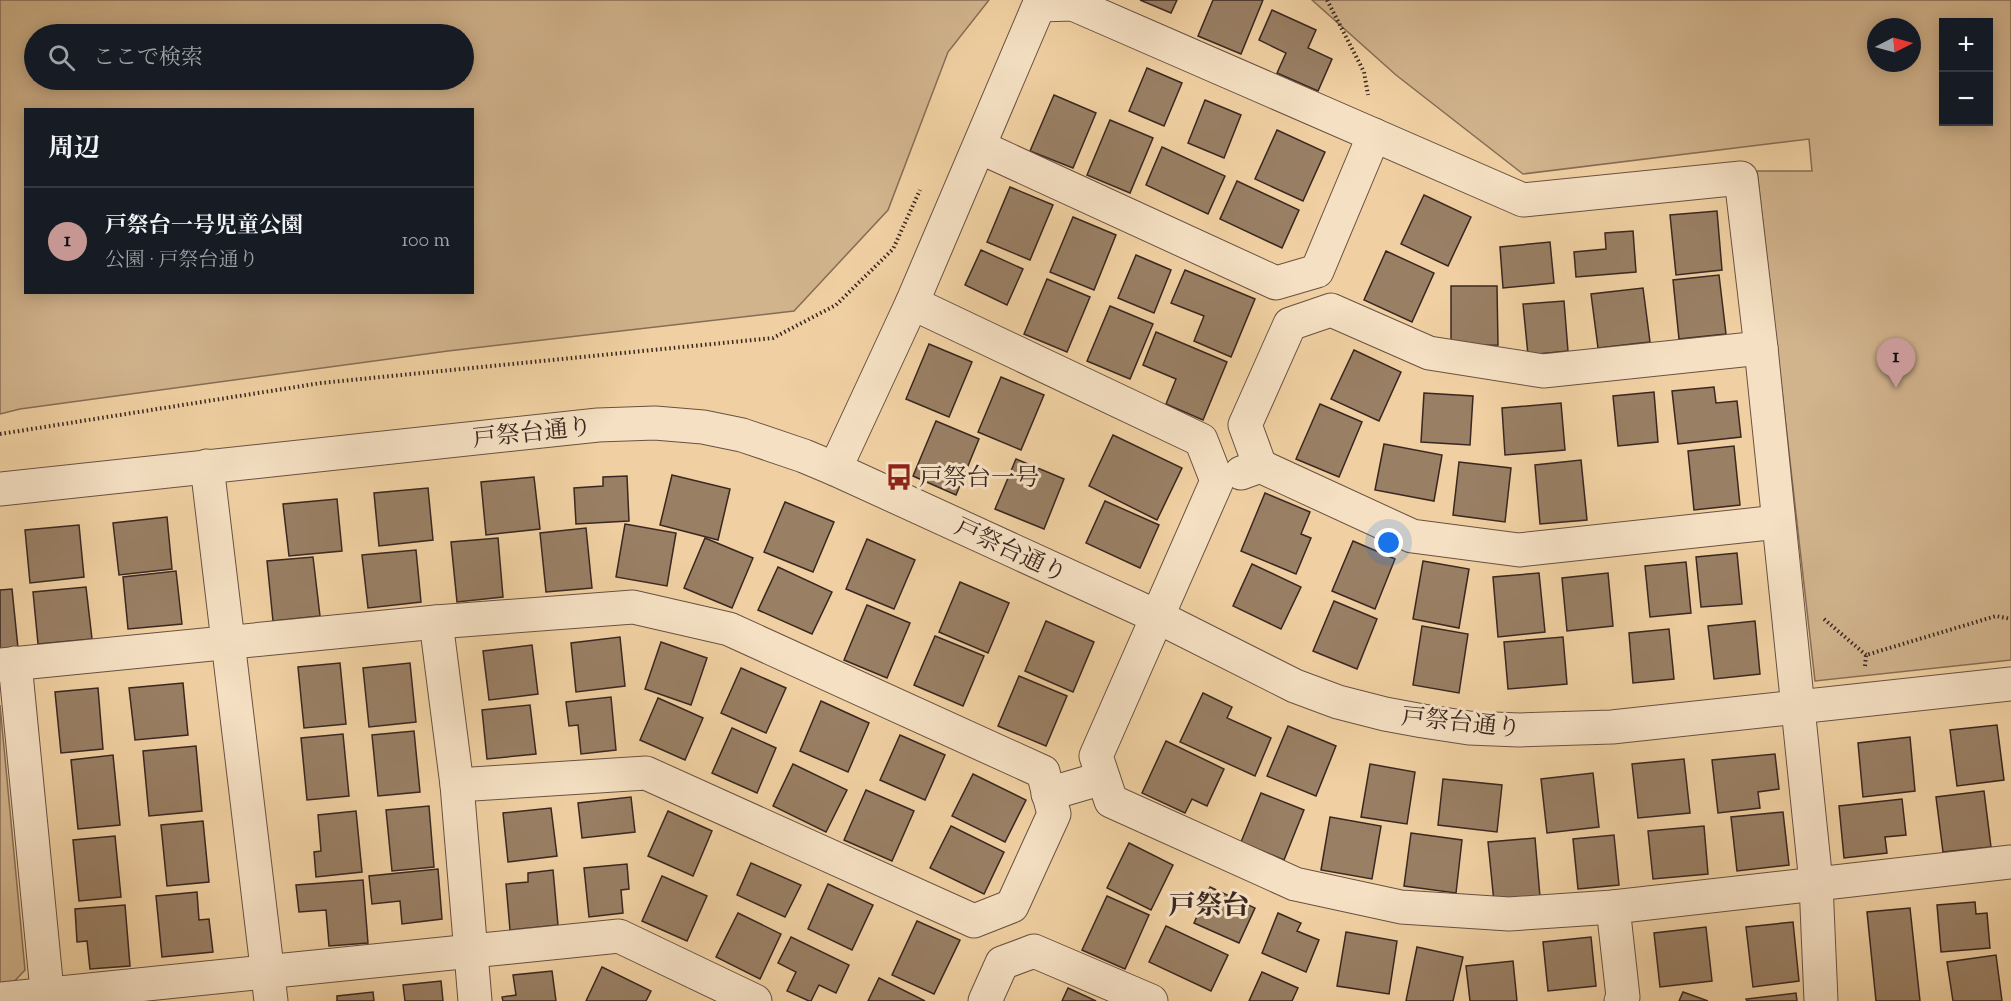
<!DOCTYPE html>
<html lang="ja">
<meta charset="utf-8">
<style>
body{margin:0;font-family:"Sorts Mill Goudy","Noto Serif JP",serif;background:#20242c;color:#f1f3f6}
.controls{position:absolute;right:18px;top:18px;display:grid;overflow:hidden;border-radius:0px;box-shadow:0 3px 15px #0003}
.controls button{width:54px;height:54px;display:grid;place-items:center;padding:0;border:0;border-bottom:2px solid #363941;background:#171b24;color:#f1f3f6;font:30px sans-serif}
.compass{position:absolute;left:1867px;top:18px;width:54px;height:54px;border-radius:50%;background:#171b24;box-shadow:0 3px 15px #0003;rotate:84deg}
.you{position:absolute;left:1389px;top:543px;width:21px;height:21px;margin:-15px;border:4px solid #fff;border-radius:50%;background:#1a73e8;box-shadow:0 0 0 9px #1a73e833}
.badge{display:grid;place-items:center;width:39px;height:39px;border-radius:50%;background:#c59692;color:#111;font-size:20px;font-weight:700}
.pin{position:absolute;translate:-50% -50px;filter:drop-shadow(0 2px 3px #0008)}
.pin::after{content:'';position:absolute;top:32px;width:21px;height:18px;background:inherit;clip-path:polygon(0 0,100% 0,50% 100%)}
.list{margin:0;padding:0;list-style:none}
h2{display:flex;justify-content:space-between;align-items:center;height:78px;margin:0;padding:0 24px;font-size:26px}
h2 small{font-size:20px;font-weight:400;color:#9ea1a6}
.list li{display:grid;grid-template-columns:39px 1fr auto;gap:18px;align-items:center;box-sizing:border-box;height:108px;padding:0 24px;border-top:2px solid #363941}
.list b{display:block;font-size:22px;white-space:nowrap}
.list p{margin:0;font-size:20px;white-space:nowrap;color:#9ea1a6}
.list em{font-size:20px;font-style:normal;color:#9ea1a6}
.icon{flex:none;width:33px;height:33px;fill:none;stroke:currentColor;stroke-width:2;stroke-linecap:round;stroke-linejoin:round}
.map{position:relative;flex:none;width:2011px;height:1001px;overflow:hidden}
.search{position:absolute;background:#171b24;box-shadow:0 3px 15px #0003;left:24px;top:24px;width:450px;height:66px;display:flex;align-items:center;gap:15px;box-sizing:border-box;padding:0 21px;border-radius:33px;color:#9ea1a6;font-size:22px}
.panel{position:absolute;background:#171b24;box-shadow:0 3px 15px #0003;left:24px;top:108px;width:450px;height:186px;border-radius:0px}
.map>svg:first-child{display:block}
</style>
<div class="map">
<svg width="2011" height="1001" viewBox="0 0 2011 1001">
<rect width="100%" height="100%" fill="#f0d0a2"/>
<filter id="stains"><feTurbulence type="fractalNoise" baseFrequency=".00333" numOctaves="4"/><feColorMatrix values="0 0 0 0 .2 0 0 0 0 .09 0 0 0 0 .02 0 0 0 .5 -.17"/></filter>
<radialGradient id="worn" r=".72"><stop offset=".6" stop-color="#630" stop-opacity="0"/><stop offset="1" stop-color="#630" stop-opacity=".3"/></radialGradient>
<g fill="#d1b38c" stroke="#866d56" stroke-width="1.5" fill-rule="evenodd">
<path d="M0,0H989L948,52L888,210L794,311L448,351L20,409L0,414ZM34,34H464V80H34ZM26,110H472V292H26Z"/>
<path d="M1312,0H2011V660L1815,681L1757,171H1812L1809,139L1523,174L1396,75ZM1944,22H1988V122H1944ZM1876,27H1912V63H1876Z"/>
<polygon points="0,705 25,970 9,987 0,988"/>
</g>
<g fill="#997f64" stroke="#3a2721" stroke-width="1.5">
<polygon points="1140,0 1177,0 1171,13"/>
<polygon points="1213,0 1263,0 1241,54 1198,36"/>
<polygon points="1272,10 1316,30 1308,48 1332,59 1318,91 1277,73 1286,53 1259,40"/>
<polygon points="1147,68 1182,83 1164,126 1129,111"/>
<polygon points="1054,95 1096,113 1073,168 1030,151"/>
<polygon points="1205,100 1241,115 1224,158 1188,143"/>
<polygon points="1110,120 1153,138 1130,193 1087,175"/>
<polygon points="1277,130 1325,152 1303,201 1255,179"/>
<polygon points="1162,147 1225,176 1208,214 1146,185"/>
<polygon points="1237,181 1299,210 1282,248 1220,219"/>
<polygon points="1010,187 1053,205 1030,260 987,242"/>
<polygon points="1424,195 1471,217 1448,266 1401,244"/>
<polygon points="1717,211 1722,270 1676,275 1670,215"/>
<polygon points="1073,217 1116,235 1094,290 1050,272"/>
<polygon points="1633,231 1636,272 1576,277 1574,252 1606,249 1605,233"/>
<polygon points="1550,242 1554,283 1503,288 1500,247"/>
<polygon points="981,250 1023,269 1007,305 965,285"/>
<polygon points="1386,251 1434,273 1412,322 1364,300"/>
<polygon points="1136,255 1171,270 1154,313 1118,298"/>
<polygon points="1185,270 1255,299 1231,357 1194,341 1204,316 1171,303"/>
<polygon points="1719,275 1726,334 1679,339 1673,280"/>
<polygon points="1047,279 1090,297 1067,352 1024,334"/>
<polygon points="1451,286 1497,286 1498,345 1451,346"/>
<polygon points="1643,288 1650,342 1598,348 1591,294"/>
<polygon points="1564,301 1568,351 1528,355 1523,304"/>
<polygon points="1110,306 1153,324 1130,379 1087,361"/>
<polygon points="1156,332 1227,362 1203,420 1166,404 1176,379 1143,365"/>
<polygon points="929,344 972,362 949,417 906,399"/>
<polygon points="1354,350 1401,372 1379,421 1331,399"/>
<polygon points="1001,377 1044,395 1021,450 978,432"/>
<polygon points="1714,387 1716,403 1737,401 1741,437 1678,444 1672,391"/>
<polygon points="1654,392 1658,442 1618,446 1613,396"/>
<polygon points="1424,393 1473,396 1470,445 1421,442"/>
<polygon points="1561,403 1565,450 1505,455 1502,408"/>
<polygon points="1320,404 1362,422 1339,477 1296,459"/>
<polygon points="936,421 979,439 956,495 913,476"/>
<polygon points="1113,435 1182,468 1157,520 1089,486"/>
<polygon points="1384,444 1442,455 1434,501 1375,490"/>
<polygon points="1734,446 1740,505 1694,510 1688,451"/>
<polygon points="1016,459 1064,479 1044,529 995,509"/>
<polygon points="1581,460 1587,520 1540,524 1535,465"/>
<polygon points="1459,462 1511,468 1505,522 1453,515"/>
<polygon points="672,475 730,489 718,540 660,525"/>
<polygon points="627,476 629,521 576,524 574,488 603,486 603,477"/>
<polygon points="534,477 540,529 486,535 481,482"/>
<polygon points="428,488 433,540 379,546 374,493"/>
<polygon points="1265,493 1310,512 1301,534 1311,538 1296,574 1241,551"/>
<polygon points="337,499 342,551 289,556 283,504"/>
<polygon points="1105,501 1159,525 1140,568 1086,543"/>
<polygon points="785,502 834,522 813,572 764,552"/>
<polygon points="167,517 172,569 119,575 113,523"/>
<polygon points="625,524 676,533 667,586 616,577"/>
<polygon points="79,525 84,577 30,583 25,530"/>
<polygon points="586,528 592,588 546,592 540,533"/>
<polygon points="498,538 503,597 457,602 451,542"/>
<polygon points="705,538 753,558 732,608 684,588"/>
<polygon points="867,539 915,560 894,609 846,589"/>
<polygon points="1353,541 1395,559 1375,609 1332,591"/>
<polygon points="416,550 421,602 368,608 362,555"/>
<polygon points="1737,553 1742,604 1701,607 1696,557"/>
<polygon points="313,557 320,616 273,621 267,561"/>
<polygon points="1423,561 1469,569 1459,628 1413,619"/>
<polygon points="1686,562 1691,613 1650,617 1645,566"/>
<polygon points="1252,564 1301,587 1281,629 1233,606"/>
<polygon points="778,567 832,592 812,634 758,610"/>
<polygon points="176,571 182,624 128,629 123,577"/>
<polygon points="1539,573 1545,632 1498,637 1493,577"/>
<polygon points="1608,573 1613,626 1567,631 1562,578"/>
<polygon points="960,582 1009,603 988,653 939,632"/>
<polygon points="86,587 92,639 38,644 33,592"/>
<polygon points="12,589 18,648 0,650 0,590"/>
<polygon points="1334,601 1377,619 1357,669 1313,651"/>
<polygon points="867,605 910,623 887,678 844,660"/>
<polygon points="1046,621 1094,642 1073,692 1025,671"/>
<polygon points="1755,621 1760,674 1714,679 1708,626"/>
<polygon points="1422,626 1468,634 1459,693 1413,685"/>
<polygon points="1669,629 1674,679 1633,683 1629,633"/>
<polygon points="935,636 984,656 963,706 914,685"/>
<polygon points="620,637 625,686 576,692 571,643"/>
<polygon points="1563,637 1567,684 1508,689 1504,642"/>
<polygon points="661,642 707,658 691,705 645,689"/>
<polygon points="532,645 538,694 489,700 483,651"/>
<polygon points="340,663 346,724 304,728 298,667"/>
<polygon points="410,663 416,722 369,727 363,668"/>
<polygon points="741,668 786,688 766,733 721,713"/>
<polygon points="1019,676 1067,696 1046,746 998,726"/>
<polygon points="183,683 188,735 135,740 129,688"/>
<polygon points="98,688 103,749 61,753 55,692"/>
<polygon points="1203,693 1232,707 1227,718 1271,738 1255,776 1180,742"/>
<polygon points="611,697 616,750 581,754 578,725 569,726 566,702"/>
<polygon points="658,698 703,718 685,760 640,740"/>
<polygon points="821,701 869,723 848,772 800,751"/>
<polygon points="530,705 536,754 487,759 482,710"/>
<polygon points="1997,725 2004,780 1957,786 1950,730"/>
<polygon points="1288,726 1336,746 1316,796 1267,776"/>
<polygon points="732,728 776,748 757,793 712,773"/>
<polygon points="414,731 420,792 378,796 372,735"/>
<polygon points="343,734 349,796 307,800 301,738"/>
<polygon points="900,735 945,755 925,800 880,780"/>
<polygon points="1910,737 1915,791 1863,797 1858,743"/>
<polygon points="1166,741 1224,769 1207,806 1192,799 1185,813 1142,793"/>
<polygon points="196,746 202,811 149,816 143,751"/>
<polygon points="1775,754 1779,789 1758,792 1760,808 1718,813 1712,760"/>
<polygon points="113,755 120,825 78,829 71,760"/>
<polygon points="1684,759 1690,813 1638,818 1632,764"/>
<polygon points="793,764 847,790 826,832 773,806"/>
<polygon points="1370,764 1415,772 1407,824 1361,817"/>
<polygon points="1593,773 1599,827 1547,833 1541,779"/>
<polygon points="973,774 1026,800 1005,842 952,816"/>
<polygon points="1443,779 1502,785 1497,832 1438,825"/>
<polygon points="866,790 914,811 892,861 844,840"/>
<polygon points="1984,791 1991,847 1943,852 1936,797"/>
<polygon points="1261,793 1304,810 1284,860 1241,842"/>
<polygon points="631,797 635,832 582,838 578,803"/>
<polygon points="1902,799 1906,835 1885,837 1887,853 1844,858 1839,806"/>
<polygon points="429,806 434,867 392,871 386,810"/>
<polygon points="551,808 557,856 508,862 503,813"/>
<polygon points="356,811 362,872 316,877 314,852 321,851 318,815"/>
<polygon points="668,811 712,831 693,876 648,856"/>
<polygon points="1783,812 1789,865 1737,871 1731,817"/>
<polygon points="1330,817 1381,826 1372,879 1321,870"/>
<polygon points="203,821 209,882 167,886 161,825"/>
<polygon points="951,826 1004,852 984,894 930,868"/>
<polygon points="1704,826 1708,874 1653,879 1648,831"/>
<polygon points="1411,833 1462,840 1456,893 1404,886"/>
<polygon points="1614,835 1619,885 1578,889 1573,839"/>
<polygon points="115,836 121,897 79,901 73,840"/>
<polygon points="1535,838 1540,897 1494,902 1488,842"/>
<polygon points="1129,843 1173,865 1151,910 1107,888"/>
<polygon points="751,863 801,885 785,917 737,895"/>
<polygon points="627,864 629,889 621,890 623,913 589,917 584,868"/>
<polygon points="438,869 442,919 402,924 400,901 372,904 369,876"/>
<polygon points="553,870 558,925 510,930 506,884 528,882 528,873"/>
<polygon points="662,876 707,896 687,941 642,921"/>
<polygon points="363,880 368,943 329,946 326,910 299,912 296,885"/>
<polygon points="828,884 873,905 852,950 808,929"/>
<polygon points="1210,887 1255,908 1239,943 1194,923"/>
<polygon points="197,892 199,920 209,919 213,952 162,957 156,896"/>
<polygon points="1107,896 1149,915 1125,969 1082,950"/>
<polygon points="1975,902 1976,914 1987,913 1990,948 1941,952 1937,905"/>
<polygon points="125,905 130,966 90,969 87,941 77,942 75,909"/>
<polygon points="1910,908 1920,1001 1876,1001 1867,912"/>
<polygon points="738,913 781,934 760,979 716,957"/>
<polygon points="1278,913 1301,923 1297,931 1319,940 1306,972 1262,953"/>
<polygon points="917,921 960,940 934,994 892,975"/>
<polygon points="1793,922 1799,981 1753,987 1746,927"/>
<polygon points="1166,926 1228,955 1211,991 1149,962"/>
<polygon points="1706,927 1712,981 1660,987 1654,933"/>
<polygon points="1346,932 1397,941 1389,994 1337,986"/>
<polygon points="791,937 849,965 836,993 819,985 811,1001 809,1001 787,991 796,972 778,963"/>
<polygon points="1591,937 1596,986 1548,991 1543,942"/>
<polygon points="1417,947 1463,957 1453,1001 1406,1001"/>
<polygon points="1996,955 2002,1001 1953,1001 1947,962"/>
<polygon points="1513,961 1517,1001 1470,1001 1466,966"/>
<polygon points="602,967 651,991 646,1001 586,1001"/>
<polygon points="552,971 556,1001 503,1001 502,997 516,995 513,975"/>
<polygon points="1262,972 1298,988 1292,1001 1249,1001"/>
<polygon points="879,978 925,1001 868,1001"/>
<polygon points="441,981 443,1001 405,1001 403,985"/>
<polygon points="1068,988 1096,1001 1062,1001"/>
<polygon points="373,992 374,1001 337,1001 337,996"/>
<polygon points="1683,992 1708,1001 1679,1001"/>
<polygon points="1796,993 1797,1001 1747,1001 1746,999"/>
</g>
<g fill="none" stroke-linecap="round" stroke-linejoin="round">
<defs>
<g id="minor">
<polyline points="980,147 1276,283 1317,271 1374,135"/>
<polyline points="912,303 1201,440 1217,481 1096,756 1111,801 1295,884 1401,907 1509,914 1613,907 2011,862"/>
<polyline points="207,466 271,1001"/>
<polyline points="1260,466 1245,425 1290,324 1331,310 1429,353 1543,371 1761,348"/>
<polyline points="835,469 912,303 1039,5 1073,4 1523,200 1741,178 1761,348 1816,883 1821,1001"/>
<polyline points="1241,473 1260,466 1412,536 1519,550 1778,522"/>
<polyline points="0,489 598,425 655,423 703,427 742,435 804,456 835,469 1158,617 1295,686 1338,702 1385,714 1423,721 1469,728 1519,730 1612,727 2011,684"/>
<polyline points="436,622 457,785 475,1001"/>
<polyline points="15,663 48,1001"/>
<polyline points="0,665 436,622 633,607 729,629 1043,772 1054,814 1012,906 974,921 646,773 457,785"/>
<polyline points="1048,794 1103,778"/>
<polyline points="1613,907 1623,997 1621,1001"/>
<polyline points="0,999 619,936 755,1001"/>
<polyline points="985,1001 1002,963 1034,951 1151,1001"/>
</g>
</defs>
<use href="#minor" stroke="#685141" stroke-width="35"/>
<g stroke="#3a2721" stroke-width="4" stroke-dasharray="1.5 3" stroke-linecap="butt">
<polyline points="1327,0 1364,72 1368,95"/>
<polyline points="0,434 321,383 773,338 836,305 893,249 920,190"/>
<polyline points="1824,619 1866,655"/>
<polyline points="1865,666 1866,655 1996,616 2011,619"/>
</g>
<use href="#minor" stroke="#f5e0c3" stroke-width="33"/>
</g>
<defs>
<symbol id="bus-bare" viewBox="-9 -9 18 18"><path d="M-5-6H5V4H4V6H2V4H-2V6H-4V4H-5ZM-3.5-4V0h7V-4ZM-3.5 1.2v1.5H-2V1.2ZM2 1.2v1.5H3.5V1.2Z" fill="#8f2418" stroke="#f5e0c3" stroke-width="2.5" paint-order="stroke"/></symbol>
</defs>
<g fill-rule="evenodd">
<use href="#bus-bare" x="880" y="458" width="38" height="38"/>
</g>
<g text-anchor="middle" stroke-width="6" stroke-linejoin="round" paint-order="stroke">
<g font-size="24" fill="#3a2721" stroke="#f5e0c3">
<text transform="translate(532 432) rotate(-6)" y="8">戸祭台通り</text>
<text transform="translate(1011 550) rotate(25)" y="8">戸祭台通り</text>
<text transform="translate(1461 722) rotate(6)" y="8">戸祭台通り</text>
</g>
<g font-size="24" fill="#3a2721" stroke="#f5e0c3" text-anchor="start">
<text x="919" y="485">戸祭台一号</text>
</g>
<g font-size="27" font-weight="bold" fill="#3a2721" stroke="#f5e0c3">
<text x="1209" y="914">戸祭台</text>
</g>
</g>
<rect width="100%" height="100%" filter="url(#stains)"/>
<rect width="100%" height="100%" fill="url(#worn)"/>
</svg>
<div class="controls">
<button>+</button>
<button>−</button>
</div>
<svg class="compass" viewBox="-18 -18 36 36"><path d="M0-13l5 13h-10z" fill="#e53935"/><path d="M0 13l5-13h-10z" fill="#9ea1a6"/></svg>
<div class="you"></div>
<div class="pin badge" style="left:1896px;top:388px">1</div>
<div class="search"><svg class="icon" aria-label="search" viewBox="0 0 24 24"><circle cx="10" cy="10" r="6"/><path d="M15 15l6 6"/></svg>ここで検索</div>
<section class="panel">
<h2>周辺<small></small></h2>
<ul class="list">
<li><span class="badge">1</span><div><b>戸祭台一号児童公園</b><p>公園 · 戸祭台通り</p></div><em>100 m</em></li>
</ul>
</section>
</div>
